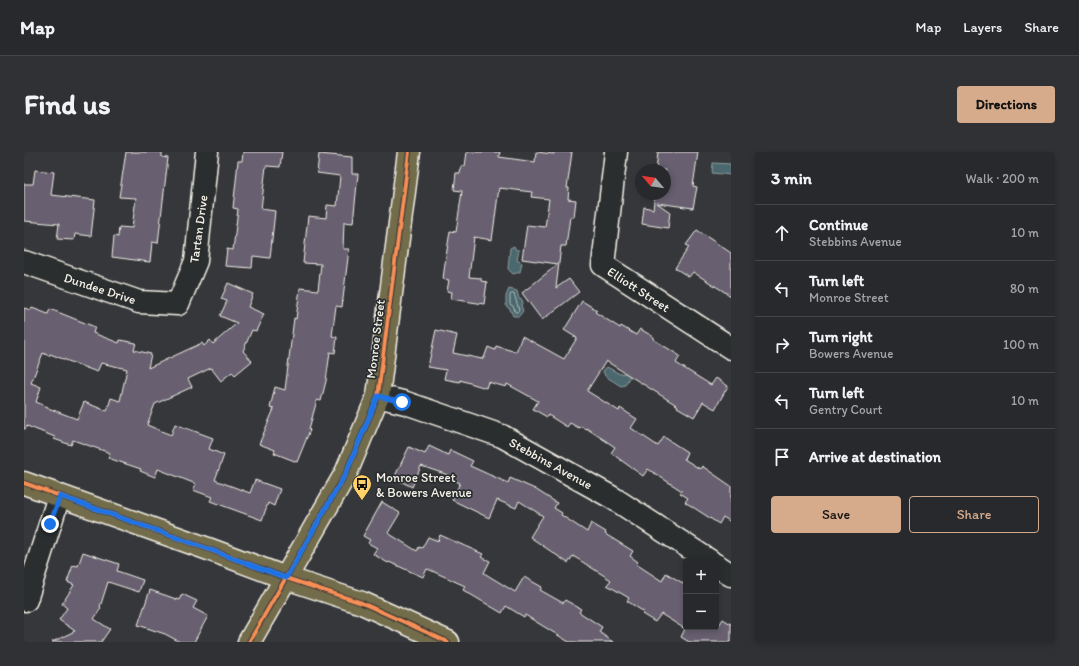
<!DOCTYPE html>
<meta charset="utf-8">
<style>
body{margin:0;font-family:Itim,sans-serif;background:#303134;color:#f1f3f6}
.controls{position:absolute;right:12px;bottom:12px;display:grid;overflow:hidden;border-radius:4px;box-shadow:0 2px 6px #0003}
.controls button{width:36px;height:36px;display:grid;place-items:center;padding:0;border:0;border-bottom:1px solid #444548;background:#28292c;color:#f1f3f6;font:20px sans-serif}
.compass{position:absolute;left:611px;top:12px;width:36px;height:36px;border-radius:50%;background:#28292c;box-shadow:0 2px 6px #0003;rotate:299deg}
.stop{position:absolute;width:12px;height:12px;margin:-9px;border:3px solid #1a73e8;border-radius:50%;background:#fff}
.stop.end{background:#1a73e8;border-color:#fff;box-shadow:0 1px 4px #0008}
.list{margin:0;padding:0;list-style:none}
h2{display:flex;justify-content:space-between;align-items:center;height:52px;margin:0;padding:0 16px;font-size:17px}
h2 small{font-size:13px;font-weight:400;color:#a5a6a9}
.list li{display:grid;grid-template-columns:26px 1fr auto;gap:12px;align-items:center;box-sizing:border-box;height:56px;padding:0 16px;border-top:1px solid #444548}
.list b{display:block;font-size:15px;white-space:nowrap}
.list p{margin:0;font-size:13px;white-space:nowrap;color:#a5a6a9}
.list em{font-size:13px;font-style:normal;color:#a5a6a9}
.actions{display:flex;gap:8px;padding:12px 16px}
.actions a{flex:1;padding:9px 0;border:1px solid #d6ab8b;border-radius:4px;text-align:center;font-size:14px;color:#d6ab8b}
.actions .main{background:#d6ab8b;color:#111}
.icon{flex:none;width:22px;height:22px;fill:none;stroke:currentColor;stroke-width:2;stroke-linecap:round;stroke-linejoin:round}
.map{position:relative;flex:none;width:707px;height:490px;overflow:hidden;border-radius:4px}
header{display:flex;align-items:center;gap:24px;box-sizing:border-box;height:56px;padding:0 20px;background:#28292c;border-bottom:1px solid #444548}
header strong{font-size:19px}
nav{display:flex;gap:22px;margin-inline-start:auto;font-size:14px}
.intro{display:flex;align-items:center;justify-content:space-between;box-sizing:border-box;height:96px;padding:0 24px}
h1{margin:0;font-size:28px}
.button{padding:10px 18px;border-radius:4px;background:#d6ab8b;color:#111;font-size:14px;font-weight:700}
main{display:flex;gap:24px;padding:0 24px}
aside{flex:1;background:#28292c;border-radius:4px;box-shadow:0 2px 6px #0003}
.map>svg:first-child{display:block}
</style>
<header>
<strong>Map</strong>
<nav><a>Map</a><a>Layers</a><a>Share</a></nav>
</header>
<div class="intro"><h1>Find us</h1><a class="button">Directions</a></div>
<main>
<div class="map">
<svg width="707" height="490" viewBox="0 0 707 490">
<rect width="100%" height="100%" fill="#36373b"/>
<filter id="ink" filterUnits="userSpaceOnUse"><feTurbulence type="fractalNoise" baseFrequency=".025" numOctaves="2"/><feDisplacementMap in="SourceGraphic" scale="8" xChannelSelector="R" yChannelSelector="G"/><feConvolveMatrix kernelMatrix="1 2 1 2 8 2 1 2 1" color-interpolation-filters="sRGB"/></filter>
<g filter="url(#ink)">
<g fill="#4b686e" stroke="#8f9f9f">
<polygon points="689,11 707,12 707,23 688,21"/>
<polygon points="490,94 492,98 495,98 493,108 498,111 496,120 489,122 484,117 486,96"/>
<polygon points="485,137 493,139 495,147 498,148 499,150 497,153 499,159 495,164 489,164 486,157 482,154 482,144"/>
<polygon points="583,215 596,222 601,221 606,224 601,233 597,234 581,224 579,219"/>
</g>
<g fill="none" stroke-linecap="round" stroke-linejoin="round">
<polygon stroke="#b0bab7" stroke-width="1" points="487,142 490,142 495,158 493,160 491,160 490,155 486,152 486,144"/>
</g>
<g fill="#686071" stroke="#f4f1e8" fill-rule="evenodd">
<polygon points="102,0 138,0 138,5 144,6 134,91 128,90 126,110 88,105 90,84 94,85 95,75 108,76 112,46 95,45"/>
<polygon points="219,0 258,0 256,15 242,14 237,57 251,59 246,106 229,104 228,116 201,114 203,97 209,98 214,57 209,56 212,29 214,9 218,9"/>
<polygon points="443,0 476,0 475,5 511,10 512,0 530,2 530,0 548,0 543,36 545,36 544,47 552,48 550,65 546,65 542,94 537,94 532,136 545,127 555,140 518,168 498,141 534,112 498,107 503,73 521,75 525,47 507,45 508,40 475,36 468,88 450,85 445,125 457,126 457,129 463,130 460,152 427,147 428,140 423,139 425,128 419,127 421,111 426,79 432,80 438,39 430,38 432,21 436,21 437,14 441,14"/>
<polygon points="634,0 674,0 669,34 673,35 669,56 633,51 646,60 644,76 618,72 620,55 629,57 631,42 641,42 641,18 632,18"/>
<polygon points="295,2 328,5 328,22 334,22 329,71 320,70 319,97 325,97 318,155 312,154 308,184 313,185 311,201 306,200 302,229 297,249 293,248 285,277 286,278 273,310 250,301 251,298 235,292 250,257 246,256 251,235 261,238 270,166 272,167 276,136 294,138 297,112 279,111 284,64 302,66 303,53 313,54 316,24 293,21"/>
<polygon points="11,18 30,20 27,43 71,48 67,84 51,82 50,88 33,87 35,72 0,69 0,32 9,32"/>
<polygon points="673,78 707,101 707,144 669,120 665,125 651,116 665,95 662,93"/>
<path d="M204,131L229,142L224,155L240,162L232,179L228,178L219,199L228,209L211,223L208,220L197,229L187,216L164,227L168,235L131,252L123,273L147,283L151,272L189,286L185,297L200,303L191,328L226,341L231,328L256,337L250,354L244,351L238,368L186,349L188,345L169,338L172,332L134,317L131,325L116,319L117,317L84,306L86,301L49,288L47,293L30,287L31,285L3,274L1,277H0V156L7,158L8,156L24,162L26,157L71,175L69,181L95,191L96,188L112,191L110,198L127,202L124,216L178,191L180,194L186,188L189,192L213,171L196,164L203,149L197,147ZM19,201L25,204L26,202L73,220L77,211L103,217L96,249L87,246L83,259L60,250L53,267L24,256V255L12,250L17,235L7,231Z"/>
<polygon points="558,149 573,158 571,160 596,176 597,174 612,183 616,177 630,185 629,187 656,204 652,211 687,233 692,226 704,234 691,257 679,250 670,265 653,255 654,254 582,209 563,239 595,259 596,256 613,267 607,276 634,294 640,285 663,300 660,307 676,317 678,314 707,334 707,370 699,365 695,372 661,350 664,346 656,341 658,339 624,317 619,324 587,301 591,295 562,276 561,277 557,274 555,276 546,271 543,275 524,263 523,265 509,257 514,249 483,232 482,235 464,230 462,236 436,228 436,230 420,227 422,218 404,215 412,178 433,183 429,201 458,207 458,206 460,206 464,195 471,198 472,194 492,200 498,184 540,207 553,186 540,178"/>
<polygon points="405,294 424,303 426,298 449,309 446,314 484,331 486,326 511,337 533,351 530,356 538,361 537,363 563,380 567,371 582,380 581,382 609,399 606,404 614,410 612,412 638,429 642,421 662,433 662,476 663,475 694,475 699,467 707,472 707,490 665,490 657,485 661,477 637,462 631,470 618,462 620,460 603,449 605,446 583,433 587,428 549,404 544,411 506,385 519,364 495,349 492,356 473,348 465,366 428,348 436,331 423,325 424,323 397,314 388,335 370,326 385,295 401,302"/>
<polygon points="358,350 376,361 364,381 393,399 395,395 398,396 404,385 414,389 416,383 459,402 457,405 466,409 460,421 491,440 500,425 518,435 516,438 539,451 541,448 557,457 555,460 578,475 575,480 589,490 545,490 501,463 500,465 482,454 478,461 439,438 441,434 406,418 403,417 399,425 365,410 364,411 349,402 353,396 344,391 346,388 339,384"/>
<polygon points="59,400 95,412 93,419 119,428 115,440 84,430 76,455 77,456 70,467 86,477 77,490 28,490 51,479 35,468 43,456 38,452 50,433 43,430 49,413 54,414"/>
<polygon points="126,438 155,448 158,442 173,449 169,456 184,464 170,490 156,490 141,482 114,473"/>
</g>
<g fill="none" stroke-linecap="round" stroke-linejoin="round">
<defs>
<g id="minor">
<polyline points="592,0 579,113 707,196"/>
<polyline points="0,110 115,150 154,152 172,109 183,0"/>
<polyline points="354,244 382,251 478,284 589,346 686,409"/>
<polyline points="692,413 707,423"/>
<polyline points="2,448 35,344"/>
</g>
<g id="major">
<polyline points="0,331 187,398 262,426 338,451 424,490"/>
<polyline points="225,490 322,321 354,244 385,0"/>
</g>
</defs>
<use href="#minor" stroke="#f4f1e8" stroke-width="25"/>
<use href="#major" stroke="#f4f1e8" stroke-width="25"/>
<use href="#minor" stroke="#2a2d2e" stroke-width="22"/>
<use href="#major" stroke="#726c4b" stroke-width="22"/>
<defs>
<g id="cycleway">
<polyline points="0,331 187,398 262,426 338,451 424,490"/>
<polyline points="225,490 322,321 354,244 385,0"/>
</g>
</defs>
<use href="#cycleway" stroke="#2a2d2e" stroke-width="6"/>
<use href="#cycleway" stroke="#f78f57" stroke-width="4"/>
</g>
</g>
<g fill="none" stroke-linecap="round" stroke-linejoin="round" filter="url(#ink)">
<polyline stroke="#1a73e8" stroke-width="5" points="26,372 36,344 187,398 262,426 322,321 354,244 378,250"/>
</g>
<defs>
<symbol id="bus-pin" viewBox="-11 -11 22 30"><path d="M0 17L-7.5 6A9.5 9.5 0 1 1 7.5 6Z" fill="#ffd166" stroke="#2a2d2e"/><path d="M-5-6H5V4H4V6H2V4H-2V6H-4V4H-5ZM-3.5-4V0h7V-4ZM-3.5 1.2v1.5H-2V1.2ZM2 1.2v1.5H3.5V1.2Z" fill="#111"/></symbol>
</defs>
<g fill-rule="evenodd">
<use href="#bus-pin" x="327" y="321" width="22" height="30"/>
</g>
<g text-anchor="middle" stroke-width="3.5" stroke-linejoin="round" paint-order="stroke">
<g font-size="13" fill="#f4f1e8" stroke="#2a2d2e">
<text transform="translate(174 77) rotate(-82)" y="5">Tartan Drive</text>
<text transform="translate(76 136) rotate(18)" y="5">Dundee Drive</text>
<text transform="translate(615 137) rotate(33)" y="5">Elliott Street</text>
<text transform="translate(351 187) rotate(-83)" y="5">Monroe Street</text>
<text transform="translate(527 311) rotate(29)" y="5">Stebbins Avenue</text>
</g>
<g font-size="13" fill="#f4f1e8" stroke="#2a2d2e" text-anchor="start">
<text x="352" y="330">Monroe Street<tspan x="352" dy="15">&amp; Bowers Avenue</tspan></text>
</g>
</g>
</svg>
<div class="controls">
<button>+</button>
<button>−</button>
</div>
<svg class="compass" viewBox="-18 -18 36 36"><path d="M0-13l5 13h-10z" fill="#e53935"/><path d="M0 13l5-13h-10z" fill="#a5a6a9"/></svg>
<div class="stop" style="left:378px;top:250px"></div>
<div class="stop end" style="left:26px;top:372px"></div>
</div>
<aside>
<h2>3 min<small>Walk · 200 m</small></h2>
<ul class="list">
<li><svg class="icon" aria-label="ahead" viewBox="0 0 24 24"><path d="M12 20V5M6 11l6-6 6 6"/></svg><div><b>Continue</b><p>Stebbins Avenue</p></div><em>10 m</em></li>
<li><svg class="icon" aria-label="left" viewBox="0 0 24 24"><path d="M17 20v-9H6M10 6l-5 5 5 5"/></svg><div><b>Turn left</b><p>Monroe Street</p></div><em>80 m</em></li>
<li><svg class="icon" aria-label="right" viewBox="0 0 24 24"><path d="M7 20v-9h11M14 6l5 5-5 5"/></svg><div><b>Turn right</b><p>Bowers Avenue</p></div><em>100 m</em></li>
<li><svg class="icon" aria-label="left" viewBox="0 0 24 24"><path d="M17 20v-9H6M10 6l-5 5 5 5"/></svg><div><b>Turn left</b><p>Gentry Court</p></div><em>10 m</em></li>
<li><svg class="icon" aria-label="arrive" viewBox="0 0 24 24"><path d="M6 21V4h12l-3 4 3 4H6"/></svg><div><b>Arrive at destination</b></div></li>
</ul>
<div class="actions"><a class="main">Save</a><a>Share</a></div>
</aside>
</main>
